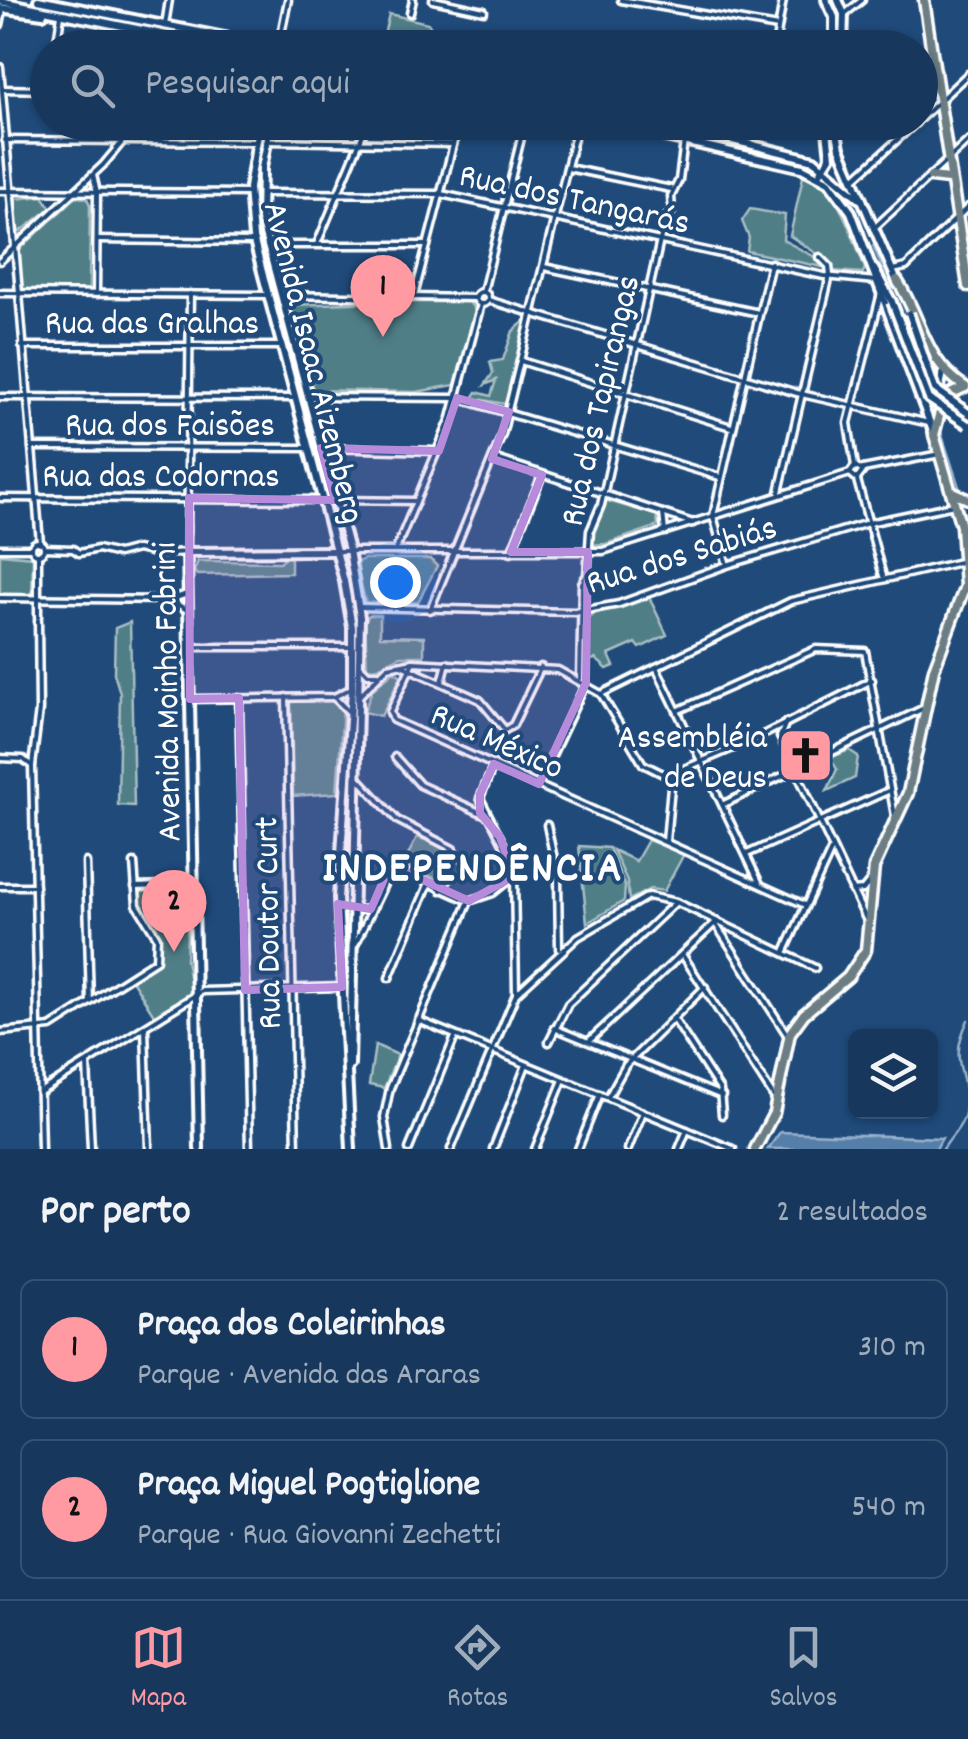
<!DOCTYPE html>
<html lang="pt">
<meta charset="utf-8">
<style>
body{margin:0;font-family:Dekko,sans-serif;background:#203f62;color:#f1f3f6}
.controls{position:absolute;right:30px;bottom:30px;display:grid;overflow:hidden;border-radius:15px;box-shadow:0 2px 8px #0004}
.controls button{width:90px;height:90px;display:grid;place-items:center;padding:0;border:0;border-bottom:2px solid #365272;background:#17385c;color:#f1f3f6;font:50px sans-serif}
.you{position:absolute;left:395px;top:582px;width:35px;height:35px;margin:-25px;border:8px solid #fff;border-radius:50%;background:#1a73e8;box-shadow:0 0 0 15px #1a73e833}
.badge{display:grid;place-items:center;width:65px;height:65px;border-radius:50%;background:#ff9aa2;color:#111;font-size:32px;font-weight:700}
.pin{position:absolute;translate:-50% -82px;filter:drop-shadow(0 2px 5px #0008)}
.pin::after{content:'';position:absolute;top:52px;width:35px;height:30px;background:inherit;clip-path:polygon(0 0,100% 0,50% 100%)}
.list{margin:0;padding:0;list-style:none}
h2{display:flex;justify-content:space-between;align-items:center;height:130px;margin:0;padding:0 40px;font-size:42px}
h2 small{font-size:32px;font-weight:400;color:#9eacbb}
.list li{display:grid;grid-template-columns:65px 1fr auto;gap:30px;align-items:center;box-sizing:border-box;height:140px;margin:0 20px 20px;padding:0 20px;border:2px solid #365272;border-radius:15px}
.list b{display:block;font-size:38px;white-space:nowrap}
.list p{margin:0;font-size:32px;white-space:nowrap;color:#9eacbb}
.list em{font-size:32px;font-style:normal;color:#9eacbb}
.icon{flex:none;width:55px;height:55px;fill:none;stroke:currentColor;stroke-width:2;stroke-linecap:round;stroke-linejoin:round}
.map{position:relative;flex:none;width:968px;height:1149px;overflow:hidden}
.search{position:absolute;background:#17385c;box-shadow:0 2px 8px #0004;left:30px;right:30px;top:30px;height:110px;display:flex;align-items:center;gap:25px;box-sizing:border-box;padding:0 35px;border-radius:55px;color:#9eacbb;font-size:38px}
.sheet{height:450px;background:#17385c}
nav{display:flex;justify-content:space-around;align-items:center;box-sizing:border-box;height:140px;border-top:2px solid #365272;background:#17385c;font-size:28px;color:#9eacbb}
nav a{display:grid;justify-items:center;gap:5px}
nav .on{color:#ff9aa2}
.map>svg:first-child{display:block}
</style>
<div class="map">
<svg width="968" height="1149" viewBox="0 0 968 1149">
<rect width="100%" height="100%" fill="#1f4a7a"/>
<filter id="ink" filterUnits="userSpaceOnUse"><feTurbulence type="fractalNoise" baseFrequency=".01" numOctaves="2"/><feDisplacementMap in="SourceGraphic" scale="20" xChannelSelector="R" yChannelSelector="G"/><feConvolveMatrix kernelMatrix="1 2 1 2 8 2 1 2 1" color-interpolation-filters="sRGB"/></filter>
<g filter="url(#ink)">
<g fill="#507e87" stroke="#a8bec3" stroke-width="2.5">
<polygon points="389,14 428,23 436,35 434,47 381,47"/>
<path d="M804,172C841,191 850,231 865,268L863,273L833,271L831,263L790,236Z"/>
<polygon points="43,196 51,208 20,232 15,229 15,199"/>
<polygon points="76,197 87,198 90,205 89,290 22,291 18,251"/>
<polygon points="750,209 785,215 783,240 813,256 822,267 747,251 749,238 742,221"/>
<polygon points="379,302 469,302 475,310 455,385 416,392 313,390 291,305"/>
<polygon points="526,320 526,335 505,404 473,398 477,392 491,396 496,380 485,385 493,373 490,362 503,360 513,331"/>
<polygon points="604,500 657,515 658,526 606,544 590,545"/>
<polygon points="0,554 33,557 32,595 0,595"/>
<polygon points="286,557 291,558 291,573 197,575 194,571 198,561 280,562"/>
<polygon points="364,559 430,559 437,566 418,602 366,603 356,563"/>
<polygon points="649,597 667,635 640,648 636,643 609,655 614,666 607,669 596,659 590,660 587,621 594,614"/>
<polygon points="369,615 380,615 380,636 424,637 424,656 401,656 374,669 367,668 365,622"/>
<polygon points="130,622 134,806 118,805 120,693 114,673 115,628"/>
<polygon points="394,671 401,676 381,716 364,712 372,690"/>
<polygon points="291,700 332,701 343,708 337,793 293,796"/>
<polygon points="849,750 858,756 855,778 827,791 837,769 830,758"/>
<path d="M417,837C433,843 453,846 455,866L441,881L403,865Z"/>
<polygon points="648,840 684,854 664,891 650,889 629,900 627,881 613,850 636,861"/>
<polygon points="579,846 609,848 625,886 624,901 587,923"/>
<path d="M141,891L189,892L186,960L192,992L154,1015L132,980C194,936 134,935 141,891Z"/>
<polygon points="375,1045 398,1055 384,1088 369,1085"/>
</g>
<polygon fill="#547fa9" stroke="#98b2cb" stroke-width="2.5" points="780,1132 942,1138 936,1149 768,1149"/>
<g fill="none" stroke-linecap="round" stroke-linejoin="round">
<g stroke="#98b2cb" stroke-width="2.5">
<polyline points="833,0 841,22"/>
<polyline points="873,245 925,375"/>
<polyline points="940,429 960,490"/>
<path d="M943,1149C952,1135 965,1124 966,1107C968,1068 947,1065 968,1020"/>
</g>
<defs>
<g id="street">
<polyline points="433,0 484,11"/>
<polyline points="621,0 778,27"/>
<polyline points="410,13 413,0"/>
<polyline points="846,13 862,0"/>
<polyline points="0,25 3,10"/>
<polyline points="165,25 169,0"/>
<polyline points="776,41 783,0"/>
<polyline points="274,46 280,39 288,0"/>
<polyline points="56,48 61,15"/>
<polyline points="0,67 40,543"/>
<polyline points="2,89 48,90"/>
<polyline points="920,119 968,74"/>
<polyline points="5,140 255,142"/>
<polyline points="267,141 453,144"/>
<polyline points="568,168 671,189"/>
<polyline points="93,175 97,192 96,294"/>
<polyline points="853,180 917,122"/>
<polyline points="0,191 249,193"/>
<polyline points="262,193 441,194 824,276 876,281"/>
<polyline points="873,229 968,141"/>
<polyline points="97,240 252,242"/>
<polyline points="317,244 368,122"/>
<polyline points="267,245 427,245"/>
<polyline points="0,261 103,165 139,122"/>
<polyline points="544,267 759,313"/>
<polyline points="893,270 906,267 968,207"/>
<circle cx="482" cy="298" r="6"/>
<polyline points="483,292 525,122"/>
<polyline points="0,293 267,295"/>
<polyline points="281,295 476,298"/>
<polyline points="414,296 459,122"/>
<polyline points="488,300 797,393 929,423"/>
<polyline points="22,346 281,346"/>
<polyline points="521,361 731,427"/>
<polyline points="0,397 295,398"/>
<polyline points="308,397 457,398 720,477"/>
<polyline points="32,447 308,448"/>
<polyline points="321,448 436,451"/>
<polyline points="493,458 693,523"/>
<polyline points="855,466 848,423 881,293"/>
<polyline points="863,469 940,454"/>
<polyline points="857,480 883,576"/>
<polyline points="779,492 830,275 829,266 820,257"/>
<polyline points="0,498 320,500"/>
<polyline points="335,500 416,501"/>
<polyline points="663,513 665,532"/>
<circle cx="38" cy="548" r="6"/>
<polyline points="0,548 31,548"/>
<polyline points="44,548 73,549 79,553 98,549 118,554 137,549 158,554 187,552 190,294"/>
<polyline points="396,549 451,418 481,304"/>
<polyline points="336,551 603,551 850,473 855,466 863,471 857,479 850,473"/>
<polyline points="511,552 542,475"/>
<polyline points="727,565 713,516 771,263"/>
<polyline points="0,598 170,600 187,594"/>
<polyline points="170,600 187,610"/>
<polyline points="359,607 575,612 619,604 727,565 868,523 954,505"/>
<polyline points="430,610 502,435 578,122"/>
<polyline points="38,617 38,555"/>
<polyline points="38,620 39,710 32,766 41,1149"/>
<polyline points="189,647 353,647"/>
<polyline points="413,662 390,712 393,720 805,905"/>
<polyline points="401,665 480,700 505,730 513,725 541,667"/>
<polyline points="361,667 368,674 378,674"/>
<polyline points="656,667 760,884"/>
<polyline points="580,679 582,583 587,575 590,531 601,505 665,218 672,212 671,196 679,180 684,141"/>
<polyline points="442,682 447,663"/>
<polyline points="601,694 791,601 960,562"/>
<polyline points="360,695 388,667 413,662 558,670 601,694 643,764 667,776 757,738 872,680"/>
<polyline points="286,697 296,1149"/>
<polyline points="334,697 348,711"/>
<polyline points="239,698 249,1149"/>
<polyline points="190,699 334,697 352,688"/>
<polyline points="679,710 816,649 865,651 895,816"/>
<polyline points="786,722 780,737 867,921"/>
<polyline points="395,757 420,785 486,815"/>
<polyline points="0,758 23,759 32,766"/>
<polyline points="494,764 480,798 507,851 514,876 516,993"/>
<polyline points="358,778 397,820 453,849 458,867 441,890"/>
<polyline points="539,783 586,683"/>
<polyline points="724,804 922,709"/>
<polyline points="547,825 558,878 559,949"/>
<polyline points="666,841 672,776"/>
<polyline points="747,854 888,791"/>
<polyline points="86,862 90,1002"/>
<polyline points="0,886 35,886"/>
<polyline points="135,887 193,885"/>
<polyline points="852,891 863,890 871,880"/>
<polyline points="354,905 359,910 371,909"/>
<polyline points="355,945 390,872 402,871 469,901 493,893 514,876"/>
<polyline points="785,951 831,851"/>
<polyline points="682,954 774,1097"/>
<polyline points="389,978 428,885"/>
<polyline points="674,1019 720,1090 722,1115"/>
<polyline points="418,1020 733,1149"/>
<polyline points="145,1028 149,1149"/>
<polyline points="554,1028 722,1096"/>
<polyline points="0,1032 51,1027 156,960 157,937 137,905 134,863"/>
<polyline points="589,1041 715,923 788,1036"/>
<polyline points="549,1042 568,1004 675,903"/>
<polyline points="87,1064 91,1149"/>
<polyline points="40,1092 202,991 341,987"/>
<polyline points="608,1097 626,1065 705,987"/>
<polyline points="389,1149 384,1117 390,1088 469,901"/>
<polyline points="409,1149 455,1037"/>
<polyline points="451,1149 516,994 578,937 648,896 676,902 815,968"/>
<polyline points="493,1149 526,1065"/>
<polyline points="535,1149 563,1080"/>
<polyline points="578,1149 600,1094"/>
<polyline points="628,1149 643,1112"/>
<polyline points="679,1149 687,1130"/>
</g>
<g id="secondary">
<polyline points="38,0 280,48"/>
<polyline points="826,0 834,17 834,48"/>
<polyline points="838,0 844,14 843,48"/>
<polyline points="0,1 230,48"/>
<polyline points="0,8 43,14"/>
<polyline points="260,122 249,188 253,238 344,581 352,627 352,690 338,898 351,1149"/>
<polyline points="271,122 262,168 261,219 349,550 360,617 350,1065"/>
<polyline points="599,122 802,168 829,182 851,212 934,434"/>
<polyline points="659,122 814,160 860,199"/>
<polyline points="835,122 840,148 898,284"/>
<polyline points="819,175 830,157 826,122"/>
<polyline points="874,269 892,302"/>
<polyline points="922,392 939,392 943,372"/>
<polyline points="199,1149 187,552 336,551"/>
</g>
<g id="primary">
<polyline points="924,0 968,286"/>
<polyline points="931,177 948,179"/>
<path d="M897,280C924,322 922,358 965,387"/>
<polyline points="952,492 968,499"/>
<polyline points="755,1149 774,1113 790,1033 804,1014 848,977 866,950 874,867 908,793 934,669 965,586 961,526 934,435 944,397 965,387"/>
</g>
</defs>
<use href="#street" stroke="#fff" stroke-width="11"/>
<use href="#secondary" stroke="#fff" stroke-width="14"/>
<use href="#primary" stroke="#fff" stroke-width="15"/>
<use href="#street" stroke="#1f4a7a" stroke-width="4"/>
<use href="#secondary" stroke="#1f4a7a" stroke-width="6"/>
<use href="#primary" stroke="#6c7e84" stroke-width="8"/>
<defs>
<g id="secondary-bridge">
<polyline points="892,302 929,399 968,425"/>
<polyline points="909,313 935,389 968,413"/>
</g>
</defs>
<use href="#secondary-bridge" stroke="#fff" stroke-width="14" stroke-linecap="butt"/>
<use href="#secondary-bridge" stroke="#1f4a7a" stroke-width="6"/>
</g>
</g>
<path fill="#b68bdc" fill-opacity="0.2" stroke="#b68bdc" stroke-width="8" stroke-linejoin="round" d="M457,398L509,412L492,459L542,475L511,552H588L586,683L539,784L494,764L480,794V813L500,837L514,876L469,901L390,865L371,909L338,904L342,987L245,990L239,698L190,699L189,498L335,500L321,448L439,451Z"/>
<defs>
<symbol id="church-square" viewBox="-11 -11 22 22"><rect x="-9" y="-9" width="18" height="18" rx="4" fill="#ff9aa2" stroke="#1f4a7a"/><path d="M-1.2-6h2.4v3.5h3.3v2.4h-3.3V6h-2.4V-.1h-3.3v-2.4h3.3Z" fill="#111"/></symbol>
</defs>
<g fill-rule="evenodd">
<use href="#church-square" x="774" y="724" width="63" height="63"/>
</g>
<g text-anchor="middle" stroke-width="8" stroke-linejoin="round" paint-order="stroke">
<g font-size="35" fill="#fff" stroke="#1f4a7a">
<text transform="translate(575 197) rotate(12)" y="12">Rua dos Tangarás</text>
<text x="152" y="333">Rua das Gralhas</text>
<text transform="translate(316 362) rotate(76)" y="12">Avenida Isaac Aizemberg</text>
<text transform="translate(598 400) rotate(-77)" y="12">Rua dos Tapirangas</text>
<text x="170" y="435">Rua dos Faisões</text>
<text x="161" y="486">Rua das Codornas</text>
<text transform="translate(681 553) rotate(-17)" y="12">Rua dos Sabiás</text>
<text transform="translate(165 692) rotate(-91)" y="12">Avenida Moinho Fabrini</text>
<text transform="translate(498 739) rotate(24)" y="12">Rua México</text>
<text transform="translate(266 923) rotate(-91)" y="12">Rua Doutor Curt</text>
</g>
<g font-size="35" fill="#fff" stroke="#1f4a7a" text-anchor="end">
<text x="767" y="747">Assembléia<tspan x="767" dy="40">de Deus</tspan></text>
</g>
<g font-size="45" font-weight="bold" letter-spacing="2.5" fill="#fff" stroke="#1f4a7a">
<text x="473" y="880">INDEPENDÊNCIA</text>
</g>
</g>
</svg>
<div class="controls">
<button><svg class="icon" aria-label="layers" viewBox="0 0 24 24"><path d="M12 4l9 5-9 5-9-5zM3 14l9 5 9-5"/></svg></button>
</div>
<div class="you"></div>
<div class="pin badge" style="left:383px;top:337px">1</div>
<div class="pin badge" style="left:174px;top:952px">2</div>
<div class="search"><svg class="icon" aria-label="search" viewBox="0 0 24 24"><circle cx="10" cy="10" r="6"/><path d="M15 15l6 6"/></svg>Pesquisar aqui</div>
</div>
<section class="sheet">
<h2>Por perto<small>2 resultados</small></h2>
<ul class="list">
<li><span class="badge">1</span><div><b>Praça dos Coleirinhas</b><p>Parque · Avenida das Araras</p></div><em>310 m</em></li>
<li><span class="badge">2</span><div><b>Praça Miguel Pogtiglione</b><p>Parque · Rua Giovanni Zechetti</p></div><em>540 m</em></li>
</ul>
</section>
<nav>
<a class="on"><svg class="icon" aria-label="map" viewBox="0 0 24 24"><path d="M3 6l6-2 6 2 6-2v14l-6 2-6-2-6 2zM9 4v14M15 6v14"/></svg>Mapa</a>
<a><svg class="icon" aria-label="directions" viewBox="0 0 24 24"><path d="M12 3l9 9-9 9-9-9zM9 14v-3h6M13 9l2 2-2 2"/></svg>Rotas</a>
<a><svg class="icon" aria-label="saved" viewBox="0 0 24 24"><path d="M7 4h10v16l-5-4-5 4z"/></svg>Salvos</a>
</nav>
